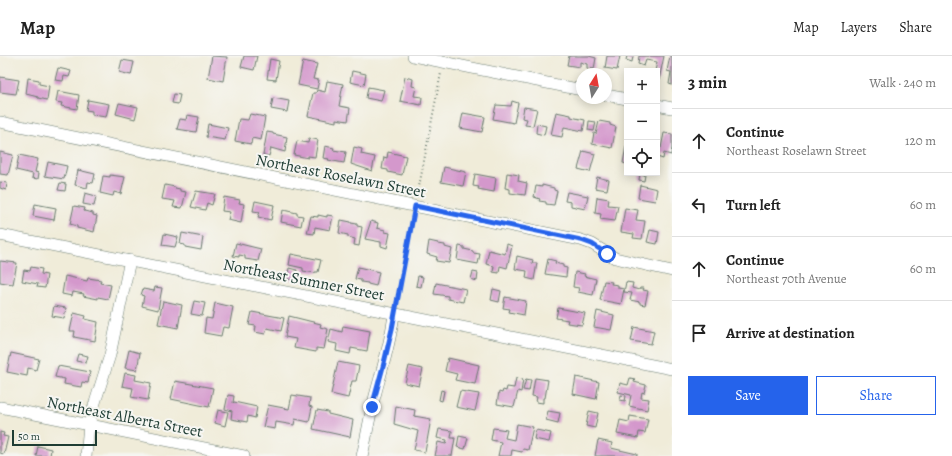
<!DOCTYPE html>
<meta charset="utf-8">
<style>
body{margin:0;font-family:Alegreya,serif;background:#f6f6f6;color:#222}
.controls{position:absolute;right:12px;top:12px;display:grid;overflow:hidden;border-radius:0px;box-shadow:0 2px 10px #0003}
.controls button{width:36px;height:36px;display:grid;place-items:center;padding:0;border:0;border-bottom:1px solid #e0e0e0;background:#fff;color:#222;font:20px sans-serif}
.compass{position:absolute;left:576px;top:12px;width:36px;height:36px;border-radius:50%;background:#fff;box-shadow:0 2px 10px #0003;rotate:11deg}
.scale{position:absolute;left:12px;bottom:10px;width:85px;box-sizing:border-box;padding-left:4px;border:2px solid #1f3d34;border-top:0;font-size:11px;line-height:14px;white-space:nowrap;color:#1f3d34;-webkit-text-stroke:3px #f6f6f2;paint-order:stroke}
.stop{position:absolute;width:12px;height:12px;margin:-9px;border:3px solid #2563eb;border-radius:50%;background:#fff}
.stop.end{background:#2563eb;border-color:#fff;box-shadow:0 1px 4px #0008}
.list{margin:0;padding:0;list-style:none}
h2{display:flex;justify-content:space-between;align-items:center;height:52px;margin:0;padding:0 16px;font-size:17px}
h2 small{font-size:13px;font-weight:400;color:#767676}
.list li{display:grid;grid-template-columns:26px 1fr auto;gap:12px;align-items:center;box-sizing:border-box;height:64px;padding:0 16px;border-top:1px solid #e0e0e0}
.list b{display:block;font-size:15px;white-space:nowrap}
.list p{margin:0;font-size:13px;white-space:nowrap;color:#767676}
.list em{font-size:13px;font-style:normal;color:#767676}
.actions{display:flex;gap:8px;padding:12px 16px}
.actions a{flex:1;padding:9px 0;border:1px solid #2563eb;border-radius:0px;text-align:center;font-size:14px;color:#2563eb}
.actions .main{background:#2563eb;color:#fff}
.icon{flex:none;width:22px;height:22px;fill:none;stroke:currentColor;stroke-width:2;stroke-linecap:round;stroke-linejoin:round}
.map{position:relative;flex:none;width:672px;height:400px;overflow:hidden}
header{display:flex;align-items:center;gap:24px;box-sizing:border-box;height:56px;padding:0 20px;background:#fff;border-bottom:1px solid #e0e0e0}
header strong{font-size:19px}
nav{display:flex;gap:22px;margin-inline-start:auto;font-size:14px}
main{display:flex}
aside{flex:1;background:#fff}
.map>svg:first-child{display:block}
</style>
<header>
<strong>Map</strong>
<nav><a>Map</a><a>Layers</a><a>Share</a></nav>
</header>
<main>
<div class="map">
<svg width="672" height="400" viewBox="0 0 672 400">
<rect width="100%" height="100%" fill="#f6f6f2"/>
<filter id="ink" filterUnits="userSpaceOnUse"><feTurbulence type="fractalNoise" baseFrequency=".025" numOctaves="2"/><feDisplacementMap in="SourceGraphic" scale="8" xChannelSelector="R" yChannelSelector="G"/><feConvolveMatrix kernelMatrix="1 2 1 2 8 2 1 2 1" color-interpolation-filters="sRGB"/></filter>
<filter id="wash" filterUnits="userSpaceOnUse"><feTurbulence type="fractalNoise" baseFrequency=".012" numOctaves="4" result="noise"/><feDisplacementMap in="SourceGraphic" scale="16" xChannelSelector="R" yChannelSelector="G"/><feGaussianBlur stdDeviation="0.9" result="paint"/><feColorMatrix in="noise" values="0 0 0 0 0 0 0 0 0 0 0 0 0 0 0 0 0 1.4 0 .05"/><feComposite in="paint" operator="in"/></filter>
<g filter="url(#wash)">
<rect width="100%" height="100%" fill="#f0ecd9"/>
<g id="blocks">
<g fill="#d498cc">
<polygon points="212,0 227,1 223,25 208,22"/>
<polygon points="244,0 257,0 254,14 241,11"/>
<polygon points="569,0 589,0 596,2 594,13 587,12 587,8 580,6 580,11 567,9"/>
<polygon points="607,0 620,0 617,14 605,12"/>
<polygon points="627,0 633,0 632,6 626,4"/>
<polygon points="639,0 664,0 659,24 657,24 657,15 655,15 657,6 646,4 644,10 638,8"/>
<polygon points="670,0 672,0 672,29 669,28 671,16 667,15"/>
<polygon points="270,3 279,5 276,24 267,23"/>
<polygon points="122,4 134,6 131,19 119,16"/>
<polygon points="303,5 317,8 313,23 319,24 317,33 298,29"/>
<polygon points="58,12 71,15 69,21 64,20 63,25 55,24"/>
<polygon points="352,15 366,18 364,29 350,26"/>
<polygon points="0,21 19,24 16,38 0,36"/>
<polygon points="405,21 413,23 412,30 416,31 414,40 422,41 421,49 400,45"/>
<polygon points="28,22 39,24 39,28 49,30 47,44 38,42 38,41 26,38"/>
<polygon points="327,25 343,28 339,50 350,52 348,65 336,63 336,66 308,60 313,37 316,37 317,34 325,36"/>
<polygon points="368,31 384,34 381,45 366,42"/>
<polygon points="58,35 79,39 77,53 61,50 62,47 56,46"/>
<polygon points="174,38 180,39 178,48 172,47"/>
<polygon points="273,42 289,45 287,56 271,53"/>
<polygon points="88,44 109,48 106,61 92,59 92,55 86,54"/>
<polygon points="512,45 518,47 514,67 493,63 496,49 511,50"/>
<polygon points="119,47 138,51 135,63 116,58"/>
<polygon points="524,51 537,53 533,70 525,69 527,63 522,62"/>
<polygon points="556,56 571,59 571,61 585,64 583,75 564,71 562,81 551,79"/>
<polygon points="463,57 485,61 482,76 460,72"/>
<polygon points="250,58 265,61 261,84 252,82 251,88 235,85 239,63 248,64"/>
<polygon points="187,59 199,61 196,76 177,73 180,63 186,64"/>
<polygon points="589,65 596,66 594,75 588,74"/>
<polygon points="599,65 610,67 610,69 616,71 612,92 592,88 594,77 596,78"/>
<polygon points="208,68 228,72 225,84 206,81"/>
<polygon points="537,68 546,70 544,79 536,77"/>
<polygon points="267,76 273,77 273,78 287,81 285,96 271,92 269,100 263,99"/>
<polygon points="664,77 672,78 672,91 671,99 664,97 663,103 657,101 657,91 661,92"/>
<polygon points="309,82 318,84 315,101 308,100 308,102 294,99 297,85 308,87"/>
<polygon points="325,90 334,92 333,94 346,96 344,107 328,104 329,103 323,102"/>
<polygon points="626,90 627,90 627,108 623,107"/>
<polygon points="354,91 362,93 361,98 375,101 372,115 351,108"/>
<polygon points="583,95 595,98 590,116 578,113"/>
<polygon points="0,96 13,99 8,119 0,118"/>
<polygon points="388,96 406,100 402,119 388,116 388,114 382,113 384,101 387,102"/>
<polygon points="19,99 38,103 35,116 39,117 38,123 32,122 33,118 16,114"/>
<polygon points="48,106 67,110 64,123 45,120"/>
<polygon points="444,111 466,116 463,130 441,126"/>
<polygon points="78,114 95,118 93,127 88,126 87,132 75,129"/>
<polygon points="507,117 519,119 518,125 527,127 525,139 510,137 510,133 505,132"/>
<polygon points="475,118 496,122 494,136 478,133 479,131 473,130"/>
<polygon points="640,118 645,119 644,125 639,124"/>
<polygon points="110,119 125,121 121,138 114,136 113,140 100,137 103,120 110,121"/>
<polygon points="597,121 609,124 607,134 595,132"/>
<polygon points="0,126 7,127 6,134 0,132"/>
<polygon points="60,127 66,128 65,135 58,134"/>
<polygon points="165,129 175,131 175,132 180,133 180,135 186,136 182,152 173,151 175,145 162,143"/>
<polygon points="542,129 554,132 554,134 557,135 554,149 546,148 546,146 539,145 540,143 534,141 536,130 542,131"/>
<polygon points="640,129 657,133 655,145 638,142"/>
<polygon points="196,135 215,138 212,149 207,147 205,154 191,151"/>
<polygon points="567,136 588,140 585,153 571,150 571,146 565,145"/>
<polygon points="85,137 96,140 94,150 83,148"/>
<polygon points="224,141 240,144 239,147 244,148 241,167 228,164 230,156 222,155"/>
<polygon points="597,141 609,143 608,149 618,150 615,165 600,163 601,158 595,157"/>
<polygon points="255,145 274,149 271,164 258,161 260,156 253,155"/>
<polygon points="35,148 56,152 54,164 33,160"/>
<polygon points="74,150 85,152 84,155 93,157 93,159 97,160 94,176 77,172 77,170 70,168"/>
<polygon points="625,152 638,154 636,164 645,165 642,183 633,182 634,178 621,176"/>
<polygon points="283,154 297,157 297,159 303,160 301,170 281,166"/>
<polygon points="318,159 327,161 327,159 333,160 330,174 315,171 314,178 307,177 311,160 318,161"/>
<polygon points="341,164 351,166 351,167 357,168 357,170 362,171 359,190 354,189 355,183 348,181 348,179 339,177"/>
<polygon points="371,165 378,167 377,172 385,174 385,176 390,177 387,192 381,190 381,186 365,183"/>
<polygon points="650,174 659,176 657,188 647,186"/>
<polygon points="182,177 203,181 201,194 185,191 185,189 180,188"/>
<polygon points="164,178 178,181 175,191 162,189"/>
<polygon points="429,185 438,187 438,188 445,189 445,191 452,193 449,207 436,205 437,201 427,198"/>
<polygon points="236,187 261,193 258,205 245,203 245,200 239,199 239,201 233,200"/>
<polygon points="507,188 512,190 507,212 500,210 499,217 493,216 494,210 486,208 489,194 505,198"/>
<polygon points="459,190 464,191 464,193 473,195 473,197 480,198 478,208 457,204"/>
<polygon points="291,198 321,204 318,216 315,216 315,217 303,215 303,212 289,209"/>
<polygon points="517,200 533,204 532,207 537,207 534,224 526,222 527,215 515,213"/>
<polygon points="548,203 556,205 555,207 563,209 563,211 567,212 566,221 545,218"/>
<polygon points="0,205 17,207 13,228 0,226"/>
<polygon points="31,211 42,213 41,218 47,219 45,232 37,231 38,228 22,225 24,214 30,215"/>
<polygon points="358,211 379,216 376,230 368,228 368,227 361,226 361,224 355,223"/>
<polygon points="289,212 297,214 295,224 287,223"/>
<polygon points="473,216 478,217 477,225 471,223"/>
<polygon points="575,216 585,218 584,220 596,223 593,239 578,236 579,232 573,231"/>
<polygon points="65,220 87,225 88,222 101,224 100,227 111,229 108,243 98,241 98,243 83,240 84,238 73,236 72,240 62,238"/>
<polygon points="418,220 423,221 421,231 416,230"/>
<polygon points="604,225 612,226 611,228 618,229 618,232 624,233 621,248 600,244"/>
<polygon points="626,226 633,227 632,232 639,234 640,232 644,232 643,234 648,235 645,249 640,248 640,246 630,244 632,237 624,236"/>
<polygon points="436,227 466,233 463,246 448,243 448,240 434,238"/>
<polygon points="155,231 162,232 158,254 142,250 144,240 141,239 143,233 154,235"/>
<polygon points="493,233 501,235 499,246 491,244"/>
<polygon points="505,241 526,245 524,259 509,256 510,253 503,252"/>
<polygon points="163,245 182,249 178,272 158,268"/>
<polygon points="194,245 205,247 202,260 191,258"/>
<polygon points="215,247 233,251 229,272 223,271 221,280 204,277 206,262 212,263"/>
<polygon points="54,250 66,252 64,262 52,260"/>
<polygon points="558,252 585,257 582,269 567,267 568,264 556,262"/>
<polygon points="597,255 614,259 611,274 594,271"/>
<polygon points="252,256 284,262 281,275 267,272 265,278 255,276 256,270 249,269"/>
<polygon points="74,257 86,260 85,263 98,266 95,285 74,281 75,275 70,275"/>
<polygon points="289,260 321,268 320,271 328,273 324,293 316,292 316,296 294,292 296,283 285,281"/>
<polygon points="343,270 370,275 367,295 351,292 350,298 336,295 337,288 328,286 331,273 342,276"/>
<polygon points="634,271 654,275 651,288 631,285"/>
<polygon points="129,294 140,297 137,314 125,312"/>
<polygon points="11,297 39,303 36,314 28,312 27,320 7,316"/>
<polygon points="78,298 88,300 86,307 76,305"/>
<polygon points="448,302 479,309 475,328 455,324 457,318 445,315"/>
<polygon points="338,306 359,310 356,325 352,325 348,342 331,338"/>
<polygon points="58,310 90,316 88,327 82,326 81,331 64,328 65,323 55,321"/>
<polygon points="409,310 423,313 419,330 405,327"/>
<polygon points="125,317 136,319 135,324 151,327 148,344 131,341 133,332 122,330"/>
<polygon points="576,321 599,326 596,343 573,338"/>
<polygon points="516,322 523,323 521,336 518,335 514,351 497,348 499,336 502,337 503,334 506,335 507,331 514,332"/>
<polygon points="535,322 548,324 545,342 543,342 543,347 536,346 537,341 532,340"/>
<polygon points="630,322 635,323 634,326 646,329 644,337 642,336 641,342 649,343 647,354 629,350 631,339 618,336 620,327 628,329"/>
<polygon points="526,323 531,324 529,335 523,334"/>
<polygon points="175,325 213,332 209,351 171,343"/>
<polygon points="441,334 444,335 442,345 439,344"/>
<polygon points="460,335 479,338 475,355 456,351"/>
<polygon points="228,339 234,340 233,347 234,346 257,351 255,362 248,360 247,366 231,363 232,355 225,353"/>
<polygon points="292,339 310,342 309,350 312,351 309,366 295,363 294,369 276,366 275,373 263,371 268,349 289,353"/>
<polygon points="621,339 626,340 625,345 620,344"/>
<polygon points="396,350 415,354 414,360 431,363 425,396 414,394 418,375 394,368"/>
<polygon points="218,354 228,356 225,370 215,367"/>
<polygon points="317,354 328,356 328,358 353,364 350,381 313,373"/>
<polygon points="548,355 560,357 558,367 546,364"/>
<polygon points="589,355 598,357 595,372 586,370"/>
<polygon points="630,360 648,363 645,377 639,376 638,382 617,378 620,364 629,366"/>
<polygon points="517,368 533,371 528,394 523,393 522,396 512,394 511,400 498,400 501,386 491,384 493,372 507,374 505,382 514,384"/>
<polygon points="439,373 452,375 451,382 455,382 452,400 435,400 438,386 446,388 447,384 437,382"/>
<polygon points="536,374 551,377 549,386 534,383"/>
<polygon points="0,376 4,377 3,380 8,381 4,398 0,397"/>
<polygon points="459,380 468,382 465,393 457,391"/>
<polygon points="598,384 612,387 611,392 637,398 637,400 595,400"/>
<polygon points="38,390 51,393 50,400 36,400"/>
</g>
</g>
</g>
<g filter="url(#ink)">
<use href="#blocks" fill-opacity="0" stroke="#687a6e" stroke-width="1"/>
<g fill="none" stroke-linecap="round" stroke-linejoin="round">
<defs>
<g id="minor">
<polyline points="413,0 582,34"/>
<polyline points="606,39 627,43"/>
<polyline points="657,49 672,52"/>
<polyline points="0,66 581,184 592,188 615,202 672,215"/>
<polyline points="0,179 672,313"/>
<polyline points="0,351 244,400"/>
<polyline points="86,400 89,369 93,353 110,299 130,204"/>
<path d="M362,400C367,379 370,357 376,336C383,310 391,285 394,258"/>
</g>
</defs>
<use href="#minor" stroke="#687a6e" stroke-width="12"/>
<g stroke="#687a6e" stroke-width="2" stroke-dasharray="1 3" stroke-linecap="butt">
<polyline points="417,141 441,17"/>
<polyline points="396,247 413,161"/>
</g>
<use href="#minor" stroke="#fff" stroke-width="11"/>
</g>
</g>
<g fill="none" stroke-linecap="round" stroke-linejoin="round" filter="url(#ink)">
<polyline stroke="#2563eb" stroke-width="5" points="372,351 384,307 392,273 415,150 581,184 592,188 607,198"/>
</g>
<g text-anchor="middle" stroke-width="4" stroke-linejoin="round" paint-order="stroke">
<g font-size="16" fill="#1f3d34" stroke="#f6f6f2">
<text transform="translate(341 119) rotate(11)" y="6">Northeast Roselawn Street</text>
<text transform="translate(304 223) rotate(11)" y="6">Northeast Sumner Street</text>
<text transform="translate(125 360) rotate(11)" y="6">Northeast Alberta Street</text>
</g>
</g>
</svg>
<div class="controls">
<button>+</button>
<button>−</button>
<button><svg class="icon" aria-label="locate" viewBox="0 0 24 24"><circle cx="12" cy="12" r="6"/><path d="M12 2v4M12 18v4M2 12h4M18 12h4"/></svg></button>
</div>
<svg class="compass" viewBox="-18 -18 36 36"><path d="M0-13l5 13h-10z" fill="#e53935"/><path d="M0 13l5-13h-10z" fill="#767676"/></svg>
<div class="scale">50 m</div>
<div class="stop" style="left:607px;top:198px"></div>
<div class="stop end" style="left:372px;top:351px"></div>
</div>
<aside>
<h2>3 min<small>Walk · 240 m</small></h2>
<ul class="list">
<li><svg class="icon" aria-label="ahead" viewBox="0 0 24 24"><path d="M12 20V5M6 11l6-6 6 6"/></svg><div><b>Continue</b><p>Northeast Roselawn Street</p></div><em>120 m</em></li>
<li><svg class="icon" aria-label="left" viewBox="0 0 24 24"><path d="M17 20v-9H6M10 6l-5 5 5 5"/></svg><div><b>Turn left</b></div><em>60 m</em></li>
<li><svg class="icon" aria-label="ahead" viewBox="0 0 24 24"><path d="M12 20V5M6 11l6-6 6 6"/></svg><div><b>Continue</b><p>Northeast 70th Avenue</p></div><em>60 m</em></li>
<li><svg class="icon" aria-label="arrive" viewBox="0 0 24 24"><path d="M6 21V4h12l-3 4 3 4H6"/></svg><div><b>Arrive at destination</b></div></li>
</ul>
<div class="actions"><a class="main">Save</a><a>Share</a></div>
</aside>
</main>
